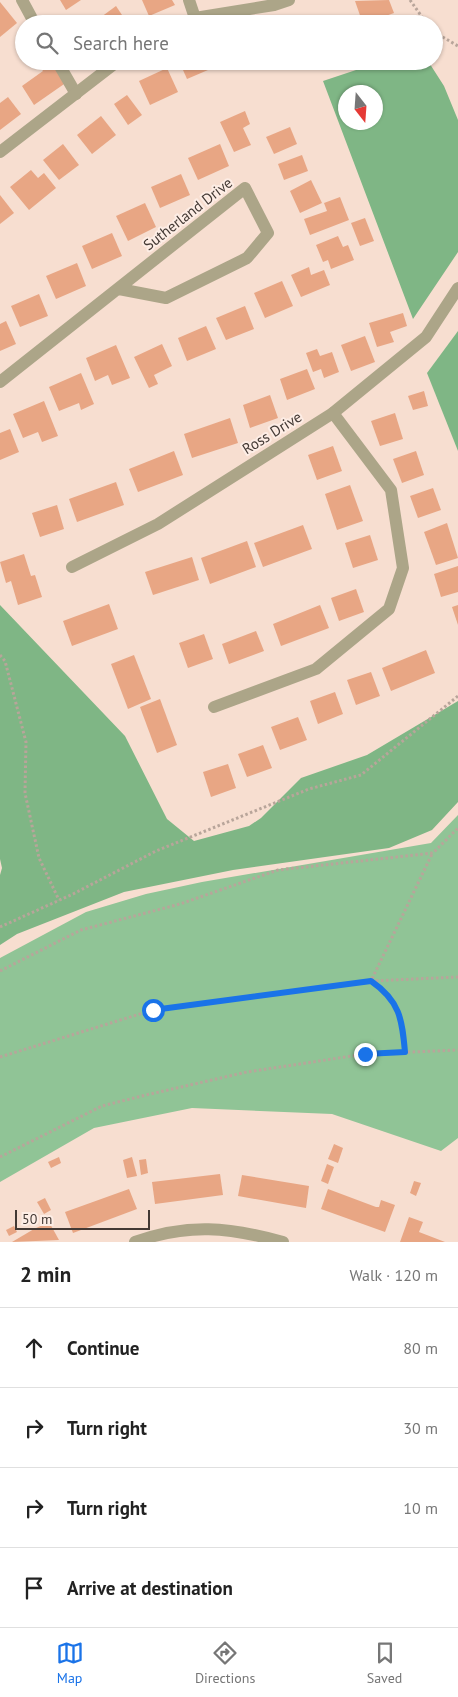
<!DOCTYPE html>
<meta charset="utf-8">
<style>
body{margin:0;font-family:"PT Sans",sans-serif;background:#f2f2f2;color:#222}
.compass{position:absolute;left:338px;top:85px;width:45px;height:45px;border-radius:50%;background:#fff;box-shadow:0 1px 4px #0004;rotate:163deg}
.scale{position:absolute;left:15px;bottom:12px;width:135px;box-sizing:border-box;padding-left:5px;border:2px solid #433934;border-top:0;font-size:14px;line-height:18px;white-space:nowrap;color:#433934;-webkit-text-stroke:4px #fdede5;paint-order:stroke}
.stop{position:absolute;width:15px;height:15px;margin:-11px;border:4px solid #1a73e8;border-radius:50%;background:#fff}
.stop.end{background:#1a73e8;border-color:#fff;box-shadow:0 1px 5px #0008}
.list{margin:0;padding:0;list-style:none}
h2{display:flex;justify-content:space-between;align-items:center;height:65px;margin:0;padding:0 20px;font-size:21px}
h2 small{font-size:16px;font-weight:400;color:#767676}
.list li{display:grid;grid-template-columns:32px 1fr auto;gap:15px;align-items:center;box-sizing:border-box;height:80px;padding:0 20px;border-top:1px solid #e0e0e0}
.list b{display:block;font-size:19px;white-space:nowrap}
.list em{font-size:16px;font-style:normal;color:#767676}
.icon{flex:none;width:28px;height:28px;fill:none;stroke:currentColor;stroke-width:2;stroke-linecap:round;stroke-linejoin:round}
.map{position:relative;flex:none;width:458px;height:1242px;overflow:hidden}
.search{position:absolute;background:#fff;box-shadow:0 1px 4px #0004;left:15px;right:15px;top:15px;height:55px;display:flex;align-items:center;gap:12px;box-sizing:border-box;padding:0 18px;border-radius:28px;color:#767676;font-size:19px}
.sheet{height:385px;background:#fff}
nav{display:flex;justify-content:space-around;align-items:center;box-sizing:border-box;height:70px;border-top:1px solid #e0e0e0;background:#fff;font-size:14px;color:#767676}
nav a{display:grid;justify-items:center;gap:2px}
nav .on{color:#1a73e8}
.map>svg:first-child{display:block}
</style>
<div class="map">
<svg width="458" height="1242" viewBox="0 0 458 1242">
<rect width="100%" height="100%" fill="#f7ded0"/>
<polygon fill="#90c496" points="458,815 458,1138 441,1151 332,1114 192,1108 94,1128 0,1182 0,958 86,912 146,894 202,882 431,843"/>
<g fill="#7fb685" fill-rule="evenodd">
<path d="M383,61H428L444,86L458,120V252L413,319L323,81ZM346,92H376V122H346Z"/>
<polygon points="458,331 458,451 427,373"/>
<polygon points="0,605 125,736 167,819 194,841 249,826 261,818 301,778 367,755 458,701 458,802 432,830 389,848 233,870 124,892 17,934 0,945 0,875 2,868 0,859"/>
</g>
<g fill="#e8a684">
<polygon points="60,0 81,0 66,10"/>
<polygon points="142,0 172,0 175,5 149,16"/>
<polygon points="389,0 394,13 363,24 355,1"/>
<polygon points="0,2 17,23 0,37"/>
<polygon points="116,6 128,24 100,24 97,20"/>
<polygon points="344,16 347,24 322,24"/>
<polygon points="44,61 53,61 67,82 34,105 22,86 43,71 39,65"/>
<polygon points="179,61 213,61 215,67 187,79"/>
<polygon points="167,68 178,92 150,105 139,81"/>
<polygon points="127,95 142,115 128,125 114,104"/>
<polygon points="8,97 21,114 0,130 0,103"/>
<polygon points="245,111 250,124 243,128 251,145 234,152 220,122"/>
<polygon points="101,116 116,135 92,154 77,135"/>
<polygon points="290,127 297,144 274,154 266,137"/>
<polygon points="63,144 79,165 59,180 43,160"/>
<polygon points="220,144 229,166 198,180 188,158"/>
<polygon points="302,155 308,171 284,180 278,164"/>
<polygon points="31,170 38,178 44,173 56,188 29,210 10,187"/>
<polygon points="181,174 190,195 160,208 151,187"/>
<polygon points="311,180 322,203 300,213 290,191"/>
<polygon points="0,195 14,213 0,224"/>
<polygon points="340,197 349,220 310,235 304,219 327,211 324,203"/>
<polygon points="145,203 156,227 128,241 116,216"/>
<polygon points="365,218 374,241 360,246 351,223"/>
<polygon points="112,233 122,256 92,269 82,246"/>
<polygon points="338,236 343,247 348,245 354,260 331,269 328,260 323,262 316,245"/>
<polygon points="77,263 86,286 56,299 46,276"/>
<polygon points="309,267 311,275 324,270 330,285 301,297 291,275"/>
<polygon points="282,281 293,306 265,318 254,293"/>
<polygon points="39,294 48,316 20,327 11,306"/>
<polygon points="245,306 254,329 226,340 216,318"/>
<polygon points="403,313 407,326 390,332 394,342 377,347 369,323"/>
<polygon points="6,321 16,344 0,351 0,324"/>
<polygon points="206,326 216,349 187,361 178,338"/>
<polygon points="365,336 375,362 351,371 341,345"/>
<polygon points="162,344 172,366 154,375 158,384 149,388 134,357"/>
<polygon points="116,345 130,378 112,385 108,375 95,381 86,358"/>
<polygon points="317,349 320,356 332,352 339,372 324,378 321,369 313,372 306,353"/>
<polygon points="307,369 315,389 287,400 280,379"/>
<polygon points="81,373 94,404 81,410 79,403 59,411 49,387"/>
<polygon points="424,391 428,406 413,410 408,396"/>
<polygon points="270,395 278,418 250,428 243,405"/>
<polygon points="44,401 58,436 42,442 38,432 23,438 13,414"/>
<polygon points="395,413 403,439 380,446 371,421"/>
<polygon points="230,418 238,443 192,458 184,434"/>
<polygon points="10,429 19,452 0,460 0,433"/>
<polygon points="333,446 342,471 317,480 308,455"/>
<polygon points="174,451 183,475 138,492 129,469"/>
<polygon points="416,451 424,475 402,483 393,459"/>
<polygon points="116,482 124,505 77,522 69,499"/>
<polygon points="350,485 363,521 337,530 325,494"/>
<polygon points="433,488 441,510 418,518 410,496"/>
<polygon points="57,505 64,529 40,537 32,513"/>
<polygon points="447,523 458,558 436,565 424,532"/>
<polygon points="303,525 312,549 263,567 254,543"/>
<polygon points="370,535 378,560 353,568 345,543"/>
<polygon points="247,541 256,567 210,584 201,558"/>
<polygon points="24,554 31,576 35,575 42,597 18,605 11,581 6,583 0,562"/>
<polygon points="192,557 199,580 153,595 145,572"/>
<polygon points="458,566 458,592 441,597 434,574"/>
<polygon points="356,589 364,612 339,621 331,598"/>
<polygon points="109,604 118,629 72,646 63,621"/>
<polygon points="320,605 329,628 281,646 273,624"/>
<polygon points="458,605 458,625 452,607"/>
<polygon points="256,631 264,651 229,664 222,644"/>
<polygon points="204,634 213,659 188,668 179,643"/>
<polygon points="426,650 435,673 391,691 382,668"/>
<polygon points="134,655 151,699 128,709 111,664"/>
<polygon points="371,672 380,696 356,705 347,680"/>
<polygon points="335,692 343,714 318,724 310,701"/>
<polygon points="160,699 177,745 157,753 140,707"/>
<polygon points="298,717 307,740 280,750 271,727"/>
<polygon points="263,745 272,768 247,777 238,754"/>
<polygon points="228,764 236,788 211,797 203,772"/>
<polygon points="334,1144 343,1148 338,1163 328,1159"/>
<polygon points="59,1157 61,1163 51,1168 48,1162"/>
<polygon points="132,1157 137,1176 127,1178 123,1160"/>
<polygon points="146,1159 148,1173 141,1175 139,1160"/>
<polygon points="327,1164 334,1167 328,1184 321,1181"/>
<polygon points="220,1174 223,1195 155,1204 152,1182"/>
<polygon points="242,1175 309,1186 306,1208 238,1196"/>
<polygon points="414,1181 421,1183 416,1196 410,1193"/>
<polygon points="129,1189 137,1209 73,1233 65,1212"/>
<polygon points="328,1189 376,1207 379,1207 381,1200 395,1205 385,1232 321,1209"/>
<polygon points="45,1198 51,1210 44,1214 37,1202"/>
<polygon points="409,1217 423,1222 419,1232 445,1242 400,1242"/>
<polygon points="49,1222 59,1240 12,1242 34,1229"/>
<polygon points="14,1226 17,1232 9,1236 6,1230"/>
</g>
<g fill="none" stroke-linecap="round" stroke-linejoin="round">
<g stroke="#b8a59a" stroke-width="3" stroke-dasharray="2.5 2.5" stroke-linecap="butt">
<polyline points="410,0 427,24"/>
<polyline points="434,32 458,46"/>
<polyline points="0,655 5,661 26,742 25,793 39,858 59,900"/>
<polyline points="0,927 73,894 156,851 309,789 361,775 458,696"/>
<polyline points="0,971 81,930 180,904 278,870 433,853 458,828"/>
<path d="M405,1052C402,1019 400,1001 371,981L432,854"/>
<polyline points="0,1057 153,1010 371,981 458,977"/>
<polyline points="0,1157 102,1106 146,1095 247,1072 365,1054 458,1050"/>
</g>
<g stroke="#aca588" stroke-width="12">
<polyline points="22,0 35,24"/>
<polyline points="189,0 195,18"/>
<polyline points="185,24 195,18 274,5 289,0"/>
<polyline points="57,61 76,94"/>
<polyline points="0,152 118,61"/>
<polyline points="0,382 245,188 268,233 247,258 166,298 119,289"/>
<polyline points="72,567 158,524 333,413 426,337 458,288"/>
<polyline points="214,707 316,669 389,609 403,568 391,490 333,413"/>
<path d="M135,1242C188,1223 229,1227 283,1242"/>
</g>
</g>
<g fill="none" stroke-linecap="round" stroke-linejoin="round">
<path stroke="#1a73e8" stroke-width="6" d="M153,1010L371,981C400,1001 402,1019 405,1052L365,1054"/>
</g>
<g text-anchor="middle" stroke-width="4" stroke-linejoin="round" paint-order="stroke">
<g font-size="15" fill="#433934" stroke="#fdede5">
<text transform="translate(188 214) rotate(-38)" y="5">Sutherland Drive</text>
<text transform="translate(272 433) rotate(-32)" y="5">Ross Drive</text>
</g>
</g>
</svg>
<svg class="compass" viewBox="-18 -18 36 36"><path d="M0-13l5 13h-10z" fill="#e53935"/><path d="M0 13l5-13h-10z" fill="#767676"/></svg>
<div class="scale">50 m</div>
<div class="stop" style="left:153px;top:1010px"></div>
<div class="stop end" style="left:365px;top:1054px"></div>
<div class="search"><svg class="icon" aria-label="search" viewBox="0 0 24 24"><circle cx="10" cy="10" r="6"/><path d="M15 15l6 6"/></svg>Search here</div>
</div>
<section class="sheet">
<h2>2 min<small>Walk · 120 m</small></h2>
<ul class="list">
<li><svg class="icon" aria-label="ahead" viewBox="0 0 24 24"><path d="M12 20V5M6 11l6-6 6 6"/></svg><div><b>Continue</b></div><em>80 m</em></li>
<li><svg class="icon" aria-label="right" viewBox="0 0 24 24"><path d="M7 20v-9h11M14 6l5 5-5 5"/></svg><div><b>Turn right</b></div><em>30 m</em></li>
<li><svg class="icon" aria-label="right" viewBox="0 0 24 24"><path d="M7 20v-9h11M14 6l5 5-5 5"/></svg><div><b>Turn right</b></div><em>10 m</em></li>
<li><svg class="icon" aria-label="arrive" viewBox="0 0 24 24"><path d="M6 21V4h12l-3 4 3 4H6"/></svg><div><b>Arrive at destination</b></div></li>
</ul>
</section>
<nav>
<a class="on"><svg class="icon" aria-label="map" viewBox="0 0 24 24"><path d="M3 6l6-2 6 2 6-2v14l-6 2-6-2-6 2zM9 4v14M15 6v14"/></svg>Map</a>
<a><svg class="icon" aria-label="directions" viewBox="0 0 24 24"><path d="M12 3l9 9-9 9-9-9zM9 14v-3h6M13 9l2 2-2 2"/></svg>Directions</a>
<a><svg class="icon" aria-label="saved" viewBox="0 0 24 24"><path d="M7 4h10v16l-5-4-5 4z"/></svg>Saved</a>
</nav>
